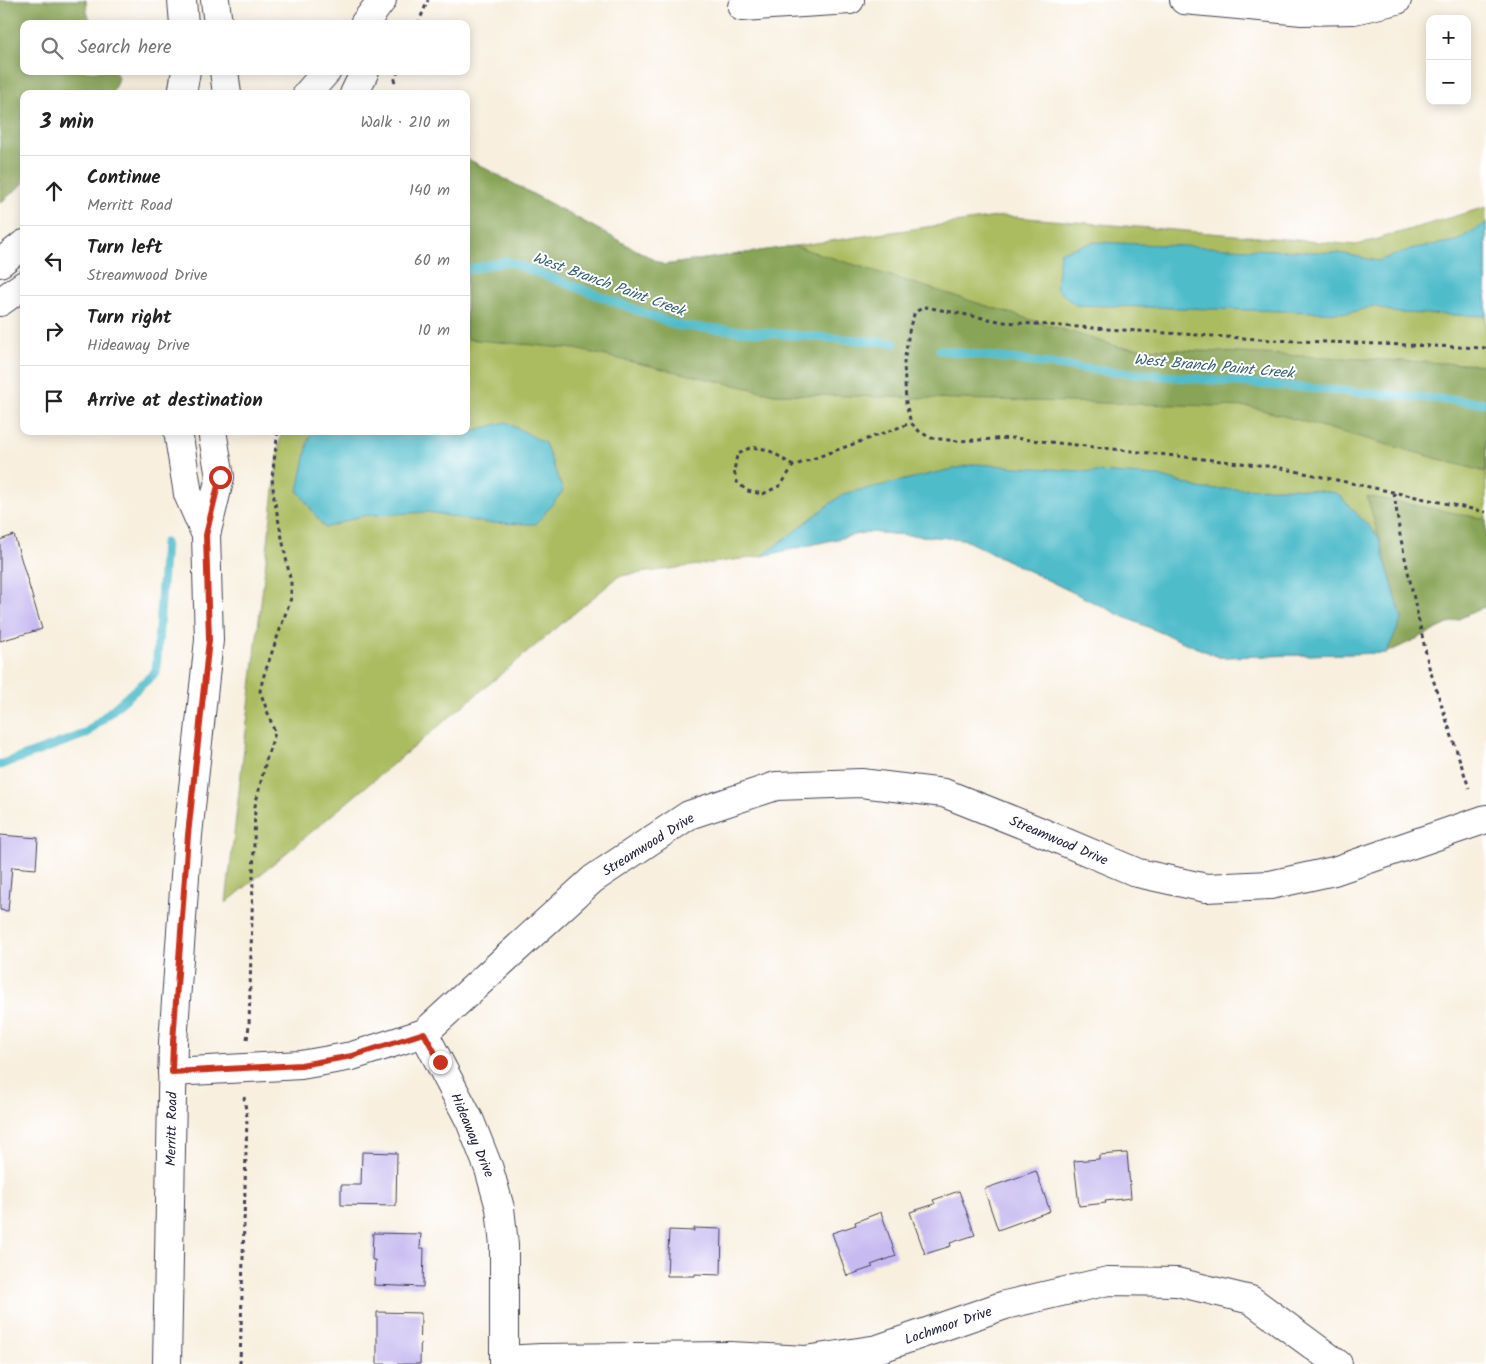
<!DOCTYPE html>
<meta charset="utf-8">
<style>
body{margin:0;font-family:Kalam,sans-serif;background:#f6f6f6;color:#222}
.controls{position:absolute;right:15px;top:15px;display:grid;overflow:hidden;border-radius:10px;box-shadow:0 2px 12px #0003}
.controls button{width:45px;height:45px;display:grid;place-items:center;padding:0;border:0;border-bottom:1px solid #e0e0e0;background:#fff;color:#222;font:25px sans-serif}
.stop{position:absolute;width:15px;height:15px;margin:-11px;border:4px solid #c8321e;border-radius:50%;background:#fff}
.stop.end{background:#c8321e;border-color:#fff;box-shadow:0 1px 5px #0008}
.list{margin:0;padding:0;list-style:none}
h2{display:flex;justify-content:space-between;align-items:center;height:65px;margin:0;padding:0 20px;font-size:21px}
h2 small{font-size:16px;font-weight:400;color:#767676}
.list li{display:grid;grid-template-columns:32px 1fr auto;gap:15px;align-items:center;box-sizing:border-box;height:70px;padding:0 20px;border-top:1px solid #e0e0e0}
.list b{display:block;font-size:19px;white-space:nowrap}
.list p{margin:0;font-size:16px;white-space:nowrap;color:#767676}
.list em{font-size:16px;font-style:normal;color:#767676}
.icon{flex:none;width:28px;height:28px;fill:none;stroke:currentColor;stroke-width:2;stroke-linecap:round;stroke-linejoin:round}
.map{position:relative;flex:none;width:1486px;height:1364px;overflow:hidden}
.search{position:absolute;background:#fff;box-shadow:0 2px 12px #0003;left:20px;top:20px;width:450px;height:55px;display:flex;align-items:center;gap:12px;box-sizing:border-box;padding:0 18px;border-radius:10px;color:#767676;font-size:19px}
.panel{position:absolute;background:#fff;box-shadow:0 2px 12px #0003;left:20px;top:90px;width:450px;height:345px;border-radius:10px}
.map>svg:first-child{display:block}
</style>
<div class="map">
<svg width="1486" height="1364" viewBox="0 0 1486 1364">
<rect width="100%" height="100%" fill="#fff"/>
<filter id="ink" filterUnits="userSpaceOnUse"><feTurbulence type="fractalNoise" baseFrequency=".02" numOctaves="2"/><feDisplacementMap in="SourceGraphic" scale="10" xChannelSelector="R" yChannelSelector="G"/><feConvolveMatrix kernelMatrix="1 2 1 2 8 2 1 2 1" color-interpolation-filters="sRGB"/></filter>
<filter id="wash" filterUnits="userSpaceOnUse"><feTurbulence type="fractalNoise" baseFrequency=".0096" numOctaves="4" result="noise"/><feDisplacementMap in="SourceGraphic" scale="20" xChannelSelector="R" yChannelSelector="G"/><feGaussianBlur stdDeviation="1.12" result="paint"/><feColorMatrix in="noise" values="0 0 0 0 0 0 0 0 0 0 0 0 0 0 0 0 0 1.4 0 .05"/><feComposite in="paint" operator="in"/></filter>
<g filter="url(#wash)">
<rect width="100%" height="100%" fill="#f8efdf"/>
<polygon fill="#abbc60" stroke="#666f4e" points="466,158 664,265 1003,216 1357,245 1486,207 1486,606 1386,653 1219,657 1122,616 963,539 867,532 762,556 619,576 226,903 281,431 466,431"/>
<g fill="#88a456" stroke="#556348">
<polygon points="0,0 86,0 87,12 92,24 24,24 24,71 115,71 118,78 112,94 24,94 24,183 0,203"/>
<polygon points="466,158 664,265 794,246 1119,347 1486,365 1486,472 1251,407 774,394 575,349 466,339"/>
<polygon points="1367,496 1486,519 1486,606 1386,653 1402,619"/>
</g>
<g fill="#50bcca" stroke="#396f82">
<polygon points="1486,223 1486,316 1397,313 1374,306 1349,313 1075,305 1056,288 1060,252 1095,242 1340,253 1378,261 1414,248 1456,241"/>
<polygon points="506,422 545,443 563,491 536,524 485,523 428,512 361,516 325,528 298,491 309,438 314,431 466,431 466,430 472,431"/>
<polygon points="975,464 1159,476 1203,489 1294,488 1337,493 1378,536 1402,619 1386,653 1219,657 1122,616 963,539 867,532 762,556 843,494"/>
</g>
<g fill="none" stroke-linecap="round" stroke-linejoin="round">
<g stroke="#50bcca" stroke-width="9">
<polyline points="466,270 507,261 679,326 894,343"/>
<polyline points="940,350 1104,371 1486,403"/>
<polyline points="0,765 85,734 156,672 165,543"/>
</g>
</g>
<g id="blocks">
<g fill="#c6baf0">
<polygon points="14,535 42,629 0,641 0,540"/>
<polygon points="0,835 38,838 36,869 12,867 8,911 0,910"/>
<polygon points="362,1152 397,1153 396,1206 341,1205 341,1185 361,1185"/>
<polygon points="1127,1153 1131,1198 1105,1201 1106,1203 1079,1206 1074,1161 1099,1159 1099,1155"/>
<polygon points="1036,1171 1050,1211 998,1230 984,1189"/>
<polygon points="959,1191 975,1235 950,1243 951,1246 925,1254 910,1212 935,1204 933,1200"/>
<polygon points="881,1212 896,1256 871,1265 873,1267 847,1276 832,1233 856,1225 855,1222"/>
<polygon points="694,1228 722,1229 721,1275 695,1274 695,1276 667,1276 669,1230 694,1231"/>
<polygon points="373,1233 421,1234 420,1248 424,1248 423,1287 374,1285 375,1260 372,1260"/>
<polygon points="377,1312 421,1313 420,1364 377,1364"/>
</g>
</g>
</g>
<g filter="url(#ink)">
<use href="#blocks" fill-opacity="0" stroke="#424154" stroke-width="1"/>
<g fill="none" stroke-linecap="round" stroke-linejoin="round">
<defs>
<g id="street">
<polyline points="1184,0 1302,11 1354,10 1397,0"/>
<polyline points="742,7 850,0"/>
<polyline points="424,1033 470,1121 489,1169 500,1208 504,1245 504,1364"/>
<polyline points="172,1072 301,1065 352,1056 424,1033 593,879 689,815 776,786 861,783 944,793 1034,829 1138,873 1206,888 1270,885 1334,871 1486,819"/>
<polyline points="504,1360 541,1358 730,1356 805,1360 878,1349 1005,1305 1108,1281 1177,1282 1251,1300 1338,1364"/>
</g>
<g id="secondary">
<polyline points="182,0 184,24"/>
<polyline points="215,0 218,24"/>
<polyline points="364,24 382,0"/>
<polyline points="224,71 227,94"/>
<polyline points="182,94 186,71"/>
<polyline points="307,94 327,71"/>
<polyline points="354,94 365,71"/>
<polyline points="0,263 24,244"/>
<polyline points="0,302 24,285"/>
<polyline points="178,431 188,494 206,535"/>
<polyline points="167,1364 173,1042 188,835 209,640 206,535 220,477 212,431"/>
</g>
</defs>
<use href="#street" stroke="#424154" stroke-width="30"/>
<use href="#secondary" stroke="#424154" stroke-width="30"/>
<g stroke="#424154" stroke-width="3" stroke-dasharray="4 4" stroke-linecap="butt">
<polyline points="418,24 428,0"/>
<polyline points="394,82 398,71"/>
<polyline points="1486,348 1272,340 1004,322 925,307 915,312 910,326 904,363 906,403 911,423 920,432 931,438 958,441 1013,438 1276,467 1486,512"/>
<path d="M793,466C781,458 768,446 752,448C747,448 742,452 737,455L734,471L737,482L747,491L763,494L781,485L793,466L911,423"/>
<polyline points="1394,493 1400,535 1429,667 1469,788"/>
<polyline points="247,1039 249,1026 255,806 267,757 275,733 260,691 263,678 291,598 291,583 274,498 272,477 278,431"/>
<polyline points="240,1364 247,1117 244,1097"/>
</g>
<use href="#street" stroke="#fff" stroke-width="28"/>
<use href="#secondary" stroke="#fff" stroke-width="28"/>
</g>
</g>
<g fill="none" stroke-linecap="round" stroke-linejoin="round" filter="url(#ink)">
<polyline stroke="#c8321e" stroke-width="6" points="220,477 206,535 209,640 188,835 173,1042 172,1072 301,1065 352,1056 424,1033 440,1062"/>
</g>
<g text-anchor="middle" stroke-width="4" stroke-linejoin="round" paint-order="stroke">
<g font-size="14" fill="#22223b" stroke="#fff">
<text transform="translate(1059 840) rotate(23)" y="5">Streamwood Drive</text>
<text transform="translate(648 844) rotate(-32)" y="5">Streamwood Drive</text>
<text transform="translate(171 1129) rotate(-89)" y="5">Merritt Road</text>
<text transform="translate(473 1135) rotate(67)" y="5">Hideaway Drive</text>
<text transform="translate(948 1325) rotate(-19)" y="5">Lochmoor Drive</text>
</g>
<g font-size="15" font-style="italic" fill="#346074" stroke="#fff">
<text transform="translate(609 284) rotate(20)" y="5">West Branch Paint Creek</text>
<text transform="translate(1214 366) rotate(5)" y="5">West Branch Paint Creek</text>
</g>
</g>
</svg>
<div class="controls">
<button>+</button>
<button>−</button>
</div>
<div class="stop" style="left:220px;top:477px"></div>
<div class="stop end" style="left:440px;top:1062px"></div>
<div class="search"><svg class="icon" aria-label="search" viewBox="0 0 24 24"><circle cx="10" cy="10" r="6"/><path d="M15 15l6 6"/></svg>Search here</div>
<section class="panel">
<h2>3 min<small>Walk · 210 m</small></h2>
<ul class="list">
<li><svg class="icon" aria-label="ahead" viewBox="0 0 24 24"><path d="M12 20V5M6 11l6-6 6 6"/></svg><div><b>Continue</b><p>Merritt Road</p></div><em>140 m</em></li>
<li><svg class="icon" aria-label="left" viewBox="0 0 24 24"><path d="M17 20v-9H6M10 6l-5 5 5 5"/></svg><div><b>Turn left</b><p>Streamwood Drive</p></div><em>60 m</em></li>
<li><svg class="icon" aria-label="right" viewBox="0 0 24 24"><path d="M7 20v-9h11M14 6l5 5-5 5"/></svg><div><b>Turn right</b><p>Hideaway Drive</p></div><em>10 m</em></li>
<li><svg class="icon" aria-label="arrive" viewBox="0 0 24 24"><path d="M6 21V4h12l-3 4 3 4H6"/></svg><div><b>Arrive at destination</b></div></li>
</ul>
</section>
</div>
